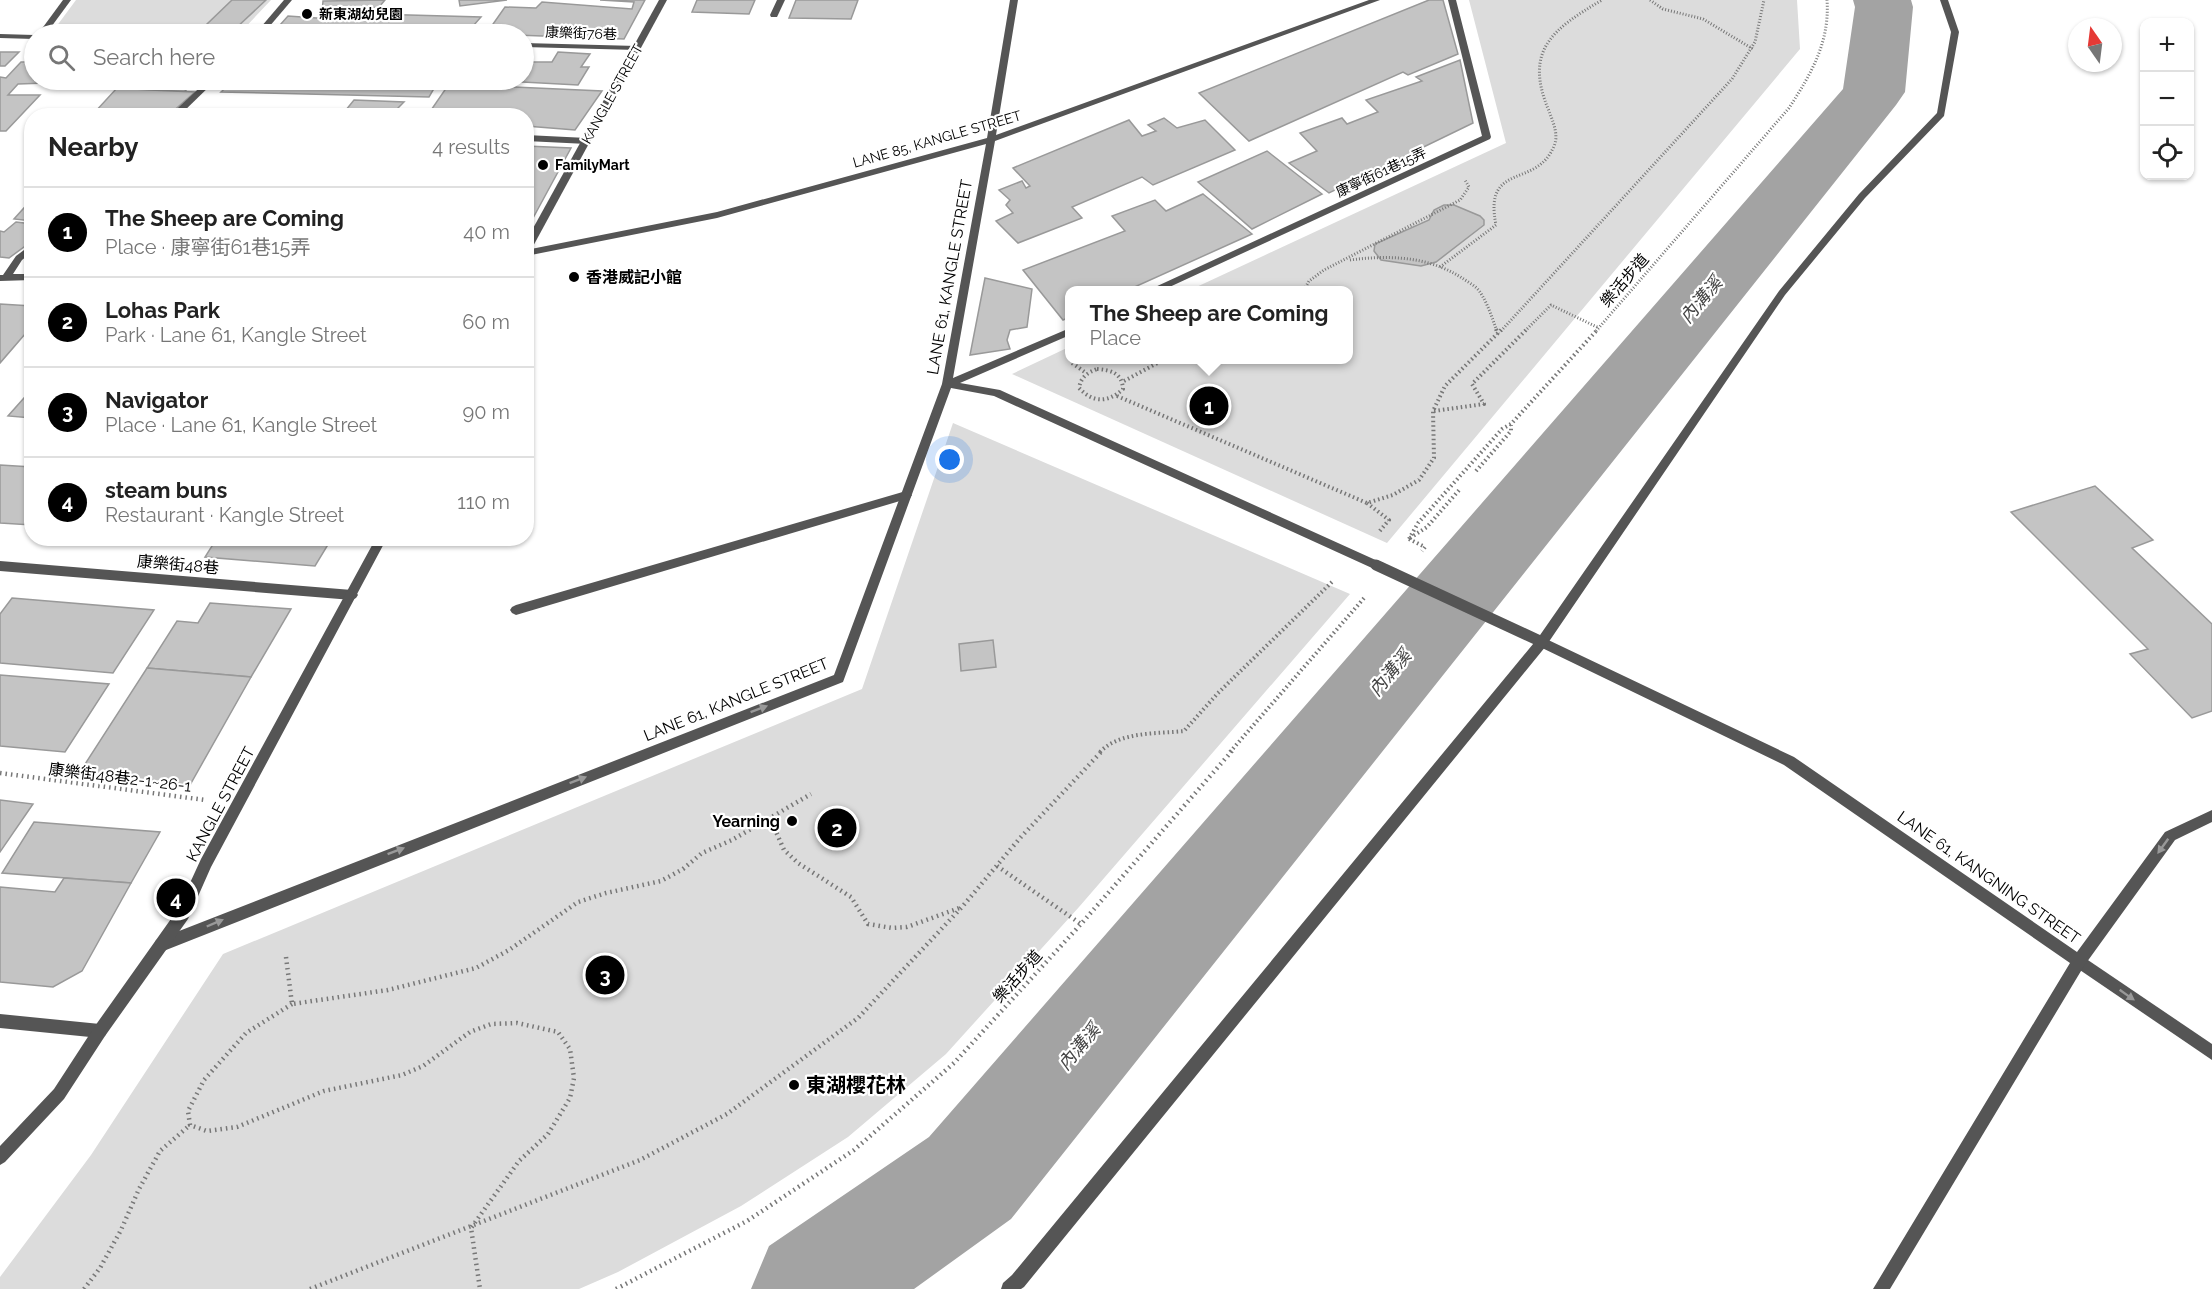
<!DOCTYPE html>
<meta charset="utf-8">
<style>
body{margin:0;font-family:Raleway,"Noto Sans TC",sans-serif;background:#f6f6f6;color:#222}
.controls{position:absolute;right:18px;top:18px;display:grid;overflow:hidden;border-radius:12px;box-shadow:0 2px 4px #0004}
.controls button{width:54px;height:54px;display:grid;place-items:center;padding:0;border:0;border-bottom:2px solid #e0e0e0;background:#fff;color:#222;font:30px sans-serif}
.compass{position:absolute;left:2068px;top:18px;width:54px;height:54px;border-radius:50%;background:#fff;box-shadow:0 2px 4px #0004;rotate:346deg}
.you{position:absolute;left:950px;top:460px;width:21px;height:21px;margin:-15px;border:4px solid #fff;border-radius:50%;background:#1a73e8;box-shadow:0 0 0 9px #1a73e833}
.badge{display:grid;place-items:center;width:39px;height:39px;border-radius:50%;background:#000;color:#fff;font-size:20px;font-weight:700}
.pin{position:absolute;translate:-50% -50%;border:3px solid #fff;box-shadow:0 2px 6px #0006}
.popup{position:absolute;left:1065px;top:286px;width:288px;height:78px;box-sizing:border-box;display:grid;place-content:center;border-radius:12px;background:#fff;filter:drop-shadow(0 2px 4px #0005);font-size:20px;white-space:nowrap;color:#767676}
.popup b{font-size:22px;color:#222}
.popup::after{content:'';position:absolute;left:50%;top:100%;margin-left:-12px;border:12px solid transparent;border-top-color:#fff}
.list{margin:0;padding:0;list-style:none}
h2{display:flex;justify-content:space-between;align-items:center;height:78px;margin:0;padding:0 24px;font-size:26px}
h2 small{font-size:20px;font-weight:400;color:#767676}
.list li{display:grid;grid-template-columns:39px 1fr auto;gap:18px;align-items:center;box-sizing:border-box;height:90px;padding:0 24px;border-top:2px solid #e0e0e0}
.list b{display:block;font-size:22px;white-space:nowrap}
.list p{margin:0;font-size:20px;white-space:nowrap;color:#767676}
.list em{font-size:20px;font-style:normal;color:#767676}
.icon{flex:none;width:33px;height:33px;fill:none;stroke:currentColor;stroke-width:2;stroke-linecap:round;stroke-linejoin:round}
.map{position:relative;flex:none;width:2212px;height:1289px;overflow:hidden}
.search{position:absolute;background:#fff;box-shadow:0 2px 4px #0004;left:24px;top:24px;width:510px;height:66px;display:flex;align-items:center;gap:15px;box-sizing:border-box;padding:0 21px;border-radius:33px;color:#767676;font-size:22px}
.panel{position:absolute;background:#fff;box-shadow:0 2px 4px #0004;left:24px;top:108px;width:510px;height:438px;border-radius:24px}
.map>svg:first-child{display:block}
</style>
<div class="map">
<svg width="2212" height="1289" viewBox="0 0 2212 1289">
<rect width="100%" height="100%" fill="#fff"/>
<g fill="#dcdcdc">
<polygon points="76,0 271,0 239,34 56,27"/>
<polygon points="1469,0 1797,0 1800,49 1387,543 1012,374 1069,347 1070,360 1348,360 1348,290 1190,290 1506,143"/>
<polygon points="953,423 1350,594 1079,907 946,1054 848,1137 741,1206 618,1272 579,1289 0,1289 0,1277 91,1155 223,954 862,689"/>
</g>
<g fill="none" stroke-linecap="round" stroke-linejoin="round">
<polygon fill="#a3a3a3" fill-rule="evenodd" points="1853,0 1911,0 1913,7 1905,92 1896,105 1011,1219 914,1289 751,1289 769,1246 929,1137 1843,89 1855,7"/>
</g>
<g fill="#c4c4c4" stroke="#999" stroke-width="1.5">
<polygon points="232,0 266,0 235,29 205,26"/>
<polygon points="385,0 379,7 322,13 323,1"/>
<polygon points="459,0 507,0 460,6"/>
<polygon points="600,0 645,0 624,39 486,34 505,7 536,8 542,2 632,9 634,2"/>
<polygon points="697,0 755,0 749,14 692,12"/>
<polygon points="796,0 858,0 851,19 789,18"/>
<polygon points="1429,0 1443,0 1458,54 1408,75 1403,72 1249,141 1199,93"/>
<polygon points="336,13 481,17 466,34 272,34 288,16 331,19"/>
<polygon points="0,52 19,52 5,66 0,66"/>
<polygon points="558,52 590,54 581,67 589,67 578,85 487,80 524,80 524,62 552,62"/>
<polygon points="1460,60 1473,123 1329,193 1289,163 1317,151 1300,133 1342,118 1347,124 1378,112 1366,100 1422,81 1416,77"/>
<polygon points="21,62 34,62 34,80 49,80 46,83 18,84 8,95 40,95 6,131 0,131 0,77 6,78"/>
<polygon points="95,80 197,80 184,92 150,90 154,86 124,85 127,81 93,82"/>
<polygon points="234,80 439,80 429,97 221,92"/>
<polygon points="449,84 602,91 575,130 526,126 526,116 427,116"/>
<polygon points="117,88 150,90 195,92 171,113 162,111 158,116 94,113"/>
<polygon points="354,100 404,102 390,116 341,116"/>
<polygon points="1164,118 1177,128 1205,120 1235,150 1153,185 1142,177 1072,207 1082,218 1018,243 996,221 1013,213 1006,205 1010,200 999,190 1022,181 1026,188 1030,186 1013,168 1129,120 1142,136 1156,131 1148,125"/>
<polygon points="526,146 571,148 526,231"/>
<polygon points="1267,151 1322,194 1252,229 1198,182"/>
<polygon points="1203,194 1252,234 1128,290 1070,290 1070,317 1063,320 1023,270 1125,231 1112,216 1155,200 1166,211"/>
<polygon points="32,199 32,221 14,219"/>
<polygon points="1444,205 1454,205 1480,216 1484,220 1484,225 1436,262 1421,266 1381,260 1374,251 1375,244 1429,220 1434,210"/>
<polygon points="16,222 32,224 32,241 9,258 0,257 0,231 4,232"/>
<polygon points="985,278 1032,289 1027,327 1010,330 1007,340 1010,349 970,355"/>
<polygon points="0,304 32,306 32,326 0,363"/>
<polygon points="32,389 32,418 8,416"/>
<polygon points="0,465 32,467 32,525 0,523"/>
<polygon points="2095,486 2153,540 2132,548 2212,624 2212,711 2192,718 2130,654 2148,649 2011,512"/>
<polygon points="169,538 217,538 214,542"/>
<polygon points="217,538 332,538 315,566 205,557"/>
<polygon points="12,598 154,610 113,673 0,663 0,614"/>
<polygon points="210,603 291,609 251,677 147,668 177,621 198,623"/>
<polygon points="993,640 996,667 961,671 959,644"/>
<polygon points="147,668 251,677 190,785 78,775"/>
<polygon points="0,675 109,684 65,752 0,746"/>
<polygon points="0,800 33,804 0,852"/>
<polygon points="34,822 160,832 131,883 2,873"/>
<polygon points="64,878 131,883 82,971 53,987 0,982 0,887 55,892"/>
</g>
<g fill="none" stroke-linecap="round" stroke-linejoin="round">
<g stroke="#777" stroke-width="3" stroke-dasharray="1 2" stroke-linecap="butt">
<polyline points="1650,0 1663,9 1703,19 1753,49"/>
<path d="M1350,260C1389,255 1428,256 1462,278C1468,282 1476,286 1480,292C1488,304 1492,318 1497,331"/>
<path d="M1440,267L1496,225C1483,161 1537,189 1554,146C1559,135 1553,122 1549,111C1523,50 1553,29 1602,0"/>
<polyline points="1304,290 1309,281 1324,270 1460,200 1469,187 1465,180"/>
<polyline points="1501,331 1732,79 1755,42 1764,0"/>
<polyline points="1525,331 1551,305 1599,328"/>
<path d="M1596,331L1789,108C1811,74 1830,42 1827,0"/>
</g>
<g stroke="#777" stroke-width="4" stroke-dasharray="1.5 3" stroke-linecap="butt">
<polyline points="1496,329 1498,334"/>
<polyline points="1072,363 1086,373"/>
<path d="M1097,369C1111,370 1122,373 1123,389C1108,403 1093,403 1079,388C1081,377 1087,373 1097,369Z"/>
<polyline points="1124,381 1163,360"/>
<polyline points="1117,396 1367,503 1393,495 1419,480 1434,458 1433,411 1445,386 1502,329"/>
<polyline points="1434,411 1484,404 1472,384 1527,329"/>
<polyline points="1476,471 1511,431 1511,425"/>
<polyline points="1367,503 1389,520 1378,533"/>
<polyline points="1410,538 1427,527 1460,489"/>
<polyline points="1409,539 1425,547 1422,551"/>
<polyline points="1409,539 1418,523 1502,429 1511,424 1598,329"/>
<path d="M1100,752C1120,731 1158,734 1184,731L1218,693L1334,580"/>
<polyline points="1230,752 1365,597"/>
</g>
<g stroke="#777" stroke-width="4.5" stroke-dasharray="1.5 4" stroke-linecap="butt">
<polyline points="0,773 205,800"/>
<polyline points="770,818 784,850 798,863 851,897 868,924 892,928 907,927 962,907"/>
<polyline points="997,866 1081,924"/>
<polyline points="286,957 292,1004 388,990 476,968 509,950 578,902 606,893 661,881 683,869 702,853 732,840 811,794"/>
<polyline points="292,1004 246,1033 204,1080 188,1111 190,1125 207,1131 237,1127 324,1091 402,1075 423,1066 470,1032 491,1024 517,1023 558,1032 570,1049 574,1078 570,1098 548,1134 519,1161 471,1228 480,1289"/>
<polyline points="84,1289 100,1268 121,1230 139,1189 160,1151 190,1125"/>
<polyline points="310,1289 640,1160 727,1114 858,1018 962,907 1020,838 1102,751"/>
<polyline points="616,1289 747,1221 854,1150 954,1063 1081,924 1232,751"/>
</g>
<g fill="#555" fill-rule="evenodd">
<polygon points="284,0 292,0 263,34 255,34"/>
<polygon points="777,0 785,0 777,17 771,17 770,15"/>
<polygon points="1940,0 1948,0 1959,32 1944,116 1865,198 1785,295 1546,646 1024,1287 1021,1289 1001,1289 1003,1283 1012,1275 1538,638 1779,291 1859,194 1937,113 1951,32"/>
<polygon points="524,43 637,46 641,48 637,50 524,47"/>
<polygon points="526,135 587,138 591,141 587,144 526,141"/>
<polygon points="906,491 912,495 910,498 516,615 512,613 510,610 512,607 516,605"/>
<polygon points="0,561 352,590 356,592 358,595 356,598 352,600 0,571"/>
<polygon points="2079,954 2212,1044 2212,1060 2074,966 2072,961 2074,956"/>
<polygon points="0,1014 100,1024 105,1026 107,1031 105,1036 100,1038 0,1028"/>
</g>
<g fill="#555" fill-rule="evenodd">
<polygon points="63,0 71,0 46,34 38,34"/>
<polygon points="1010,0 1018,0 996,135 1369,0 1380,0 995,141 953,378 1070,328 1070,335 960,383 1000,390 1380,562 1382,565 1380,568 1372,568 994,396 951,388 843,682 161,952 156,950 154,945 156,940 834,675 942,384 986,144 717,218 526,256 526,250 717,212 987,138"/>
<polygon points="1448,0 1456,0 1491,137 1490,139 1163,290 1151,290 1153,288 1482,136"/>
<polygon points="0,34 34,35 34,39 0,38"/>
<polygon points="208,80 216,80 179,116 169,116"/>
<polygon points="32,244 32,252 22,260 13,274 32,274 32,280 0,281 0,275 3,275 16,256"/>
<polygon points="1542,637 1794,757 2077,952 2165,832 2212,810 2212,822 2175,840 2084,966 1890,1289 1873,1289 2070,963 1784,765 1538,646 1536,642 1538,638"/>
</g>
<g fill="#555" fill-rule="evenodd">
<polygon points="659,0 667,0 531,250 526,253 526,241"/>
<polygon points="376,538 387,538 211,867 188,919 105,1036 64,1099 5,1162 0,1165 0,1146 54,1089 95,1026 178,909 201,859"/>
</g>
<polyline stroke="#555" stroke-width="11" points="1376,565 1542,642"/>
</g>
<defs><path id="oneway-solid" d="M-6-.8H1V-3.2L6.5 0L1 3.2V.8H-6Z" transform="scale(1.5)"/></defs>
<g fill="#999">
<use href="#oneway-solid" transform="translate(759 709) rotate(-21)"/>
<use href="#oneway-solid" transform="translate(578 780) rotate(-21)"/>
<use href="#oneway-solid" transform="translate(2163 846) rotate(126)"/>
<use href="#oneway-solid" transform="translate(396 851) rotate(-21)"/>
<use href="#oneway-solid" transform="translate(215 923) rotate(-23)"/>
<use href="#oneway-solid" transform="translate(2127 995) rotate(35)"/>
</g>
<g fill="#000" stroke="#fff" stroke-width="2">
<circle cx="307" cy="14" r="6"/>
<circle cx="543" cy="165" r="6"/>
<circle cx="574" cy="277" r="6"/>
<circle cx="792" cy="821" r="6"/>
<circle cx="794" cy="1085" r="6"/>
</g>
<g text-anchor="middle" stroke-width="4.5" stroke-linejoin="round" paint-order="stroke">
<g font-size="14" font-weight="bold" fill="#000" stroke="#fff" text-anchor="start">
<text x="319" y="19">新東湖幼兒園</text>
<text x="555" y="170">FamilyMart</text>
</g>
<g font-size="14" fill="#000" stroke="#fff">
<text transform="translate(581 33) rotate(2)" y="5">康樂街76巷</text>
<text transform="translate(612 94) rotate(-61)" y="5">KANGLE STREET</text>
<text transform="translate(937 139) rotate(-16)" y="5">LANE 85, KANGLE STREET</text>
<text transform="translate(1381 172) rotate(-25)" y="5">康寧街61巷15弄</text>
</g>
<g font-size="16" font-weight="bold" fill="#000" stroke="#fff" text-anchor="start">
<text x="586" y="283">香港威記小館</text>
<text x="780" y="827" text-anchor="end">Yearning</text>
</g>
<g font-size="16" fill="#000" stroke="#fff">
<text transform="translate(949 277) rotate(-80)" y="6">LANE 61, KANGLE STREET</text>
<text transform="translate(1624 280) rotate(-49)" y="6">樂活步道</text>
<text transform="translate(178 564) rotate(5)" y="6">康樂街48巷</text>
<text transform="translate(736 699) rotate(-22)" y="6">LANE 61, KANGLE STREET</text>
<text transform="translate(120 777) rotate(7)" y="6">康樂街48巷2-1~26-1</text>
<text transform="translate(220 804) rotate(-62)" y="6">KANGLE STREET</text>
<text transform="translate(1989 877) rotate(35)" y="6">LANE 61, KANGNING STREET</text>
<text transform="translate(1017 976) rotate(-48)" y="6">樂活步道</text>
</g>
<g font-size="18" font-style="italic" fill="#444" stroke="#fff">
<text transform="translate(1701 300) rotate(-50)" y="6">內溝溪</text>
<text transform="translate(1390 673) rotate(-50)" y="6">內溝溪</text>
<text transform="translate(1079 1047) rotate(-50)" y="6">內溝溪</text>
</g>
<g font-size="20" font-weight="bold" fill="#000" stroke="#fff" text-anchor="start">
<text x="806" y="1092">東湖櫻花林</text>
</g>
</g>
</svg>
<div class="controls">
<button>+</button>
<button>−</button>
<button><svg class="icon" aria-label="locate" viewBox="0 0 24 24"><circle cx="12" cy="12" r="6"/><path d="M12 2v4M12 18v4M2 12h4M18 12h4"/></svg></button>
</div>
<svg class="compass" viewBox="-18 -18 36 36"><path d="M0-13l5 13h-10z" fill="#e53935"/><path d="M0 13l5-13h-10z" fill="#767676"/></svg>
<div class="you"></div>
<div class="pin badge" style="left:1209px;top:406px">1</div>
<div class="popup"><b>The Sheep are Coming</b>Place</div>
<div class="pin badge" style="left:837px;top:828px">2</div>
<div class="pin badge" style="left:605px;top:975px">3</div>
<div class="pin badge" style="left:176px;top:898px">4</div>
<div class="search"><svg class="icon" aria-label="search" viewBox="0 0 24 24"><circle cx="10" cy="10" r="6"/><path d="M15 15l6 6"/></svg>Search here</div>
<section class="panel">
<h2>Nearby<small>4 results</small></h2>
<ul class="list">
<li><span class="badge">1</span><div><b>The Sheep are Coming</b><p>Place · 康寧街61巷15弄</p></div><em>40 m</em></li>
<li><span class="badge">2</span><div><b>Lohas Park</b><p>Park · Lane 61, Kangle Street</p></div><em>60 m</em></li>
<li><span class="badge">3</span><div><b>Navigator</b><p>Place · Lane 61, Kangle Street</p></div><em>90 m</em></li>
<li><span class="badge">4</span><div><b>steam buns</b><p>Restaurant · Kangle Street</p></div><em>110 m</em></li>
</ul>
</section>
</div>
